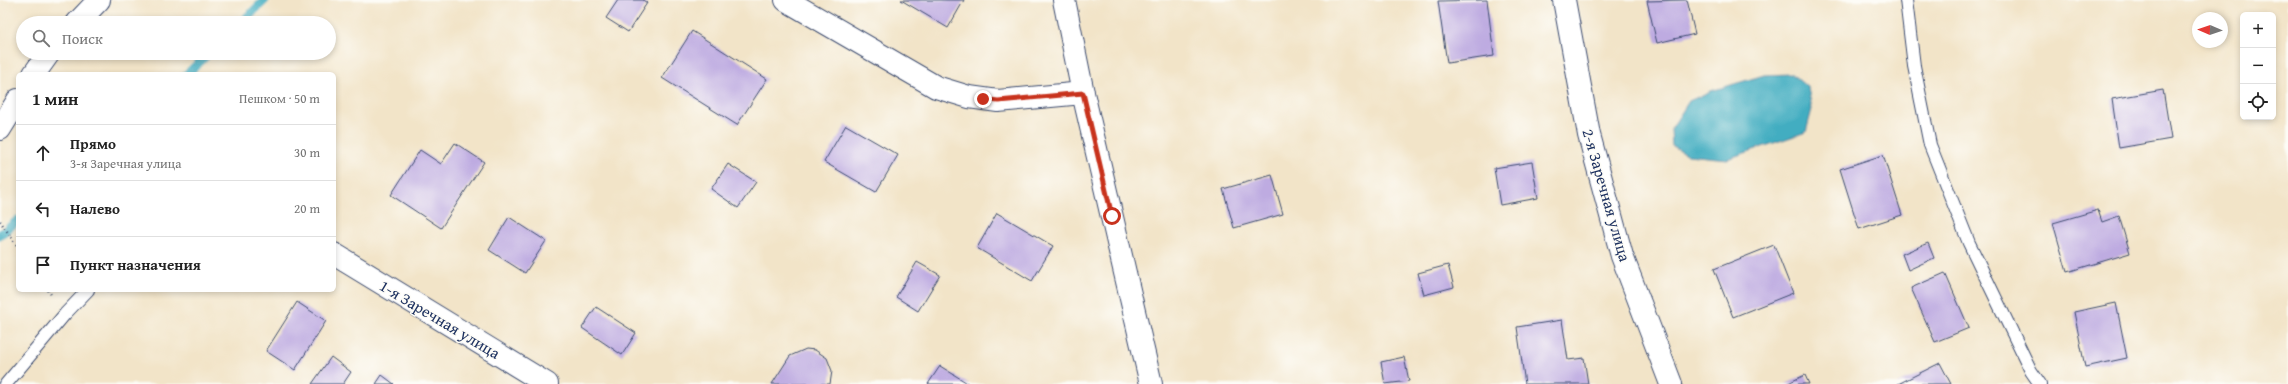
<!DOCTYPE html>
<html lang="ru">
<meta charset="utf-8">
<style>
body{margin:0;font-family:"Gentium Book Plus",serif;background:#f6f6f6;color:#222}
.controls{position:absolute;right:12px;top:12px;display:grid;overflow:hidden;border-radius:6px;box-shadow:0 2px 6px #0003}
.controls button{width:36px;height:36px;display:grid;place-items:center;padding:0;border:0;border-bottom:1px solid #e0e0e0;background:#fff;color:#222;font:20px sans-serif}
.compass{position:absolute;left:2192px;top:12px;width:36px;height:36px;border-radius:50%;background:#fff;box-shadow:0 2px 6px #0003;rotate:272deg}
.stop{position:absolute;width:12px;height:12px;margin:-9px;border:3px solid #c8321e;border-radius:50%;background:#fff}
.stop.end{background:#c8321e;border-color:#fff;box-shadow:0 1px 4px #0008}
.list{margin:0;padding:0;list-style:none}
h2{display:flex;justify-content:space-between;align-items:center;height:52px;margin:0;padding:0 16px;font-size:17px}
h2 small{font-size:13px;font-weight:400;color:#767676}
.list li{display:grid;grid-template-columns:26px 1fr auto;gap:12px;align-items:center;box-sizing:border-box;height:56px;padding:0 16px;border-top:1px solid #e0e0e0}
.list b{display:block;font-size:15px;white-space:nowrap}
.list p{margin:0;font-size:13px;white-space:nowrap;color:#767676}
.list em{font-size:13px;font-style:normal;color:#767676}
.icon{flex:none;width:22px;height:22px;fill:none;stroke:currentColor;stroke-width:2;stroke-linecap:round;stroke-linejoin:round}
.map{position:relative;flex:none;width:2288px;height:384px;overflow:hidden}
.search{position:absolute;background:#fff;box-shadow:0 2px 6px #0003;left:16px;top:16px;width:320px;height:44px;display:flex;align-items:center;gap:10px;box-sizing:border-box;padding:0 14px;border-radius:22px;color:#767676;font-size:15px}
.panel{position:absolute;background:#fff;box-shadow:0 2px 6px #0003;left:16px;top:72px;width:320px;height:220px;border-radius:6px}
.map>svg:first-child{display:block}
</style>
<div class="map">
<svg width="2288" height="384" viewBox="0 0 2288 384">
<rect width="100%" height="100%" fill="#fdfcf7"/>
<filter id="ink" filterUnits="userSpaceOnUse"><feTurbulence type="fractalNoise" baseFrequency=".025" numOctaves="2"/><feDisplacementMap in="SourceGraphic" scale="8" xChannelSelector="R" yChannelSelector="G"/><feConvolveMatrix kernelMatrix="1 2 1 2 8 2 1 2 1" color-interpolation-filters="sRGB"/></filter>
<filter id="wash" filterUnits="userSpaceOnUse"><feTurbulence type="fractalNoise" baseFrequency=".012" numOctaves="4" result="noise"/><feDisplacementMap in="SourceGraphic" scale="16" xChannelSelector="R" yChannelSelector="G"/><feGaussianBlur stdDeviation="0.9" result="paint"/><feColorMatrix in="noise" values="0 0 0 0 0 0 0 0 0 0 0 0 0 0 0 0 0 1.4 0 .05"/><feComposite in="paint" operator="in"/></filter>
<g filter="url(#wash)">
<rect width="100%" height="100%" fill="#f2e4c8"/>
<polygon fill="#42adc1" stroke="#2e6e90" points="1792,74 1808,88 1812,109 1806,132 1727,159 1688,155 1672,146 1671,129 1689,101 1711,91 1764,75"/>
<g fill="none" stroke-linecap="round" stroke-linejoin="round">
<g stroke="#42adc1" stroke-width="9">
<polyline points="241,23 265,0"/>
<polyline points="187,74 209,53"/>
<polyline points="0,235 18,220"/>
</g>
</g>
<g id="blocks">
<g fill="#beabe1">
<polygon points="618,0 643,0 647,3 628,32 606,18"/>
<polygon points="901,0 964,0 948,28"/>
<polygon points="1487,0 1494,56 1447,63 1438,1"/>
<polygon points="1687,0 1695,34 1657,43 1647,1"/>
<polygon points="692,31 767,79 737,125 662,78"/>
<polygon points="2163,90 2171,139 2119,148 2112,99"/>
<polygon points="846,125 898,155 876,192 824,162"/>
<polygon points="455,143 484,162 441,228 391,195 420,150 441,164"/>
<polygon points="1883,155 1902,215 1859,229 1840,169"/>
<polygon points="1532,162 1538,198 1500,205 1494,168"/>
<polygon points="728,164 756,182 738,208 711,189"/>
<polygon points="1272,175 1283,214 1234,228 1223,189"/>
<polygon points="2098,210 2102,222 2119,216 2130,253 2067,272 2053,223"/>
<polygon points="997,213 1053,246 1032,281 977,248"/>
<polygon points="509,217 546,241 525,273 489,250"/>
<polygon points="1928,243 1934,258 1908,270 1902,254"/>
<polygon points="1774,245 1793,293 1733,317 1714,269"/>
<polygon points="917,262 940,275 918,311 896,297"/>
<polygon points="1448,265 1454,287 1424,295 1418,273"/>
<polygon points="1945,273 1969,328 1935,342 1911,288"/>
<polygon points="297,302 326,321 295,370 266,351"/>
<polygon points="2116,303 2127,358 2085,367 2074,312"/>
<polygon points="596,307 636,333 622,355 582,328"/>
<polygon points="1562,320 1568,360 1584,358 1588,384 1525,384 1517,327"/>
<polygon points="806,349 815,350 827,358 832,371 830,384 772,384 790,356"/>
<polygon points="331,357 351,372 343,384 312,384"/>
<polygon points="1404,357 1409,381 1385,384 1381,362"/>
<polygon points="1940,363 1951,384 1898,384"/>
<polygon points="940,366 969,384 928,384"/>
<polygon points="382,375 394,384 376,384"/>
<polygon points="1805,375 1809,384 1786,384"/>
</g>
</g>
</g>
<g filter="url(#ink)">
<use href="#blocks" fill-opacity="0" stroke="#3b4a6e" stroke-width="1"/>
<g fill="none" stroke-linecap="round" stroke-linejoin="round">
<defs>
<g id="lane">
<polyline points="1906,0 1914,66 1930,145 1969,243 2031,371 2040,384"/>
<polyline points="6,384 65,314 88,290"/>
</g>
<g id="street">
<polyline points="786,0 936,87 969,97 998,101 1083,93"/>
<polyline points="1064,0 1083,93 1151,384"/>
<polyline points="1564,0 1589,135 1622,256 1671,384"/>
<polyline points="77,23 99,0"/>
<polyline points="34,74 49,53"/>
<polyline points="0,129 18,100"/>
<polyline points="334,254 547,384"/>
</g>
</defs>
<use href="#lane" stroke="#3b4a6e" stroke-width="14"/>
<use href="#street" stroke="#3b4a6e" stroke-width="24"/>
<g stroke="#3b4a6e" stroke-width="2.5" stroke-dasharray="1 3" stroke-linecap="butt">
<polyline points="0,221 18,247"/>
<polyline points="48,290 52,296"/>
</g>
<use href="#lane" stroke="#fff" stroke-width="12"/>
<use href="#street" stroke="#fff" stroke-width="22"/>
</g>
</g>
<g fill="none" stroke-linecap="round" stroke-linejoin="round" filter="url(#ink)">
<polyline stroke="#c8321e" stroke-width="5" points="983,99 998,101 1083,93 1112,216"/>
</g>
<g text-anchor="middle" stroke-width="3" stroke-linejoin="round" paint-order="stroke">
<g font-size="16" fill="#1b2f5e" stroke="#fdfcf7">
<text transform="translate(1607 195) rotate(74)" y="6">2-я Заречная улица</text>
<text transform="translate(440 319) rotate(31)" y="6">1-я Заречная улица</text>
</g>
</g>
</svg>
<div class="controls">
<button>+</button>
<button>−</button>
<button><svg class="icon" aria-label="locate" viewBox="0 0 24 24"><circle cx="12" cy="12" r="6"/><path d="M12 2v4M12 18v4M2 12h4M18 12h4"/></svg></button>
</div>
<svg class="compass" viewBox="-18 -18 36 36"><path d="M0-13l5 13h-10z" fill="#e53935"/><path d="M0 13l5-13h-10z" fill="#767676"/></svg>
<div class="stop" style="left:1112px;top:216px"></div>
<div class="stop end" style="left:983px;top:99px"></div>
<div class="search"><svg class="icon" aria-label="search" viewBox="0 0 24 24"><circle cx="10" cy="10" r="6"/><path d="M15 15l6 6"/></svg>Поиск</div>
<section class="panel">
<h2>1 мин<small>Пешком · 50 m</small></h2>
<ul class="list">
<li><svg class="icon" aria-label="ahead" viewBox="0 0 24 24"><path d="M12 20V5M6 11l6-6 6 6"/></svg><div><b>Прямо</b><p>3-я Заречная улица</p></div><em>30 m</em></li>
<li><svg class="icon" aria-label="left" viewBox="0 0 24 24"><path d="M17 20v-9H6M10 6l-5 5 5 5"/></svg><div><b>Налево</b></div><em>20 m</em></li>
<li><svg class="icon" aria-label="arrive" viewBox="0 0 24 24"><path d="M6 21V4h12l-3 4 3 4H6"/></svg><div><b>Пункт назначения</b></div></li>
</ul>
</section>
</div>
